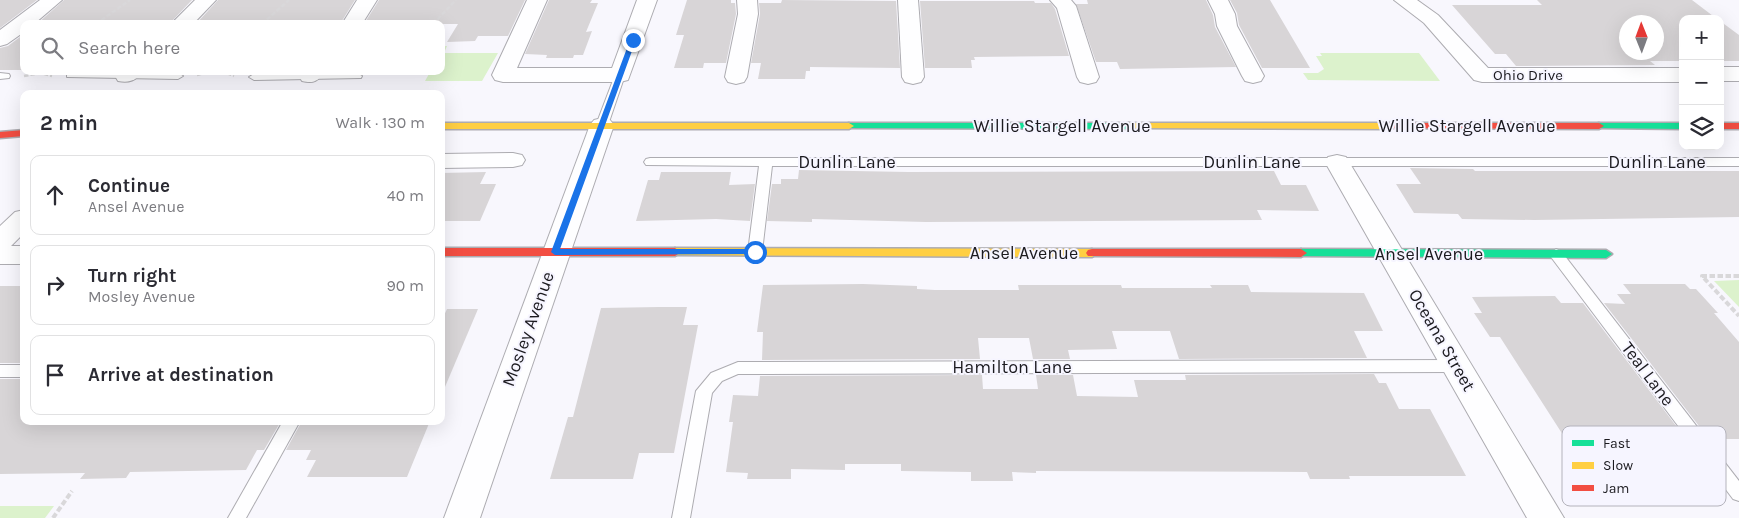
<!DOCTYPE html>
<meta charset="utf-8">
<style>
body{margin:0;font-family:Karla,sans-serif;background:#f7f7f7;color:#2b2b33}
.controls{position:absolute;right:15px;top:15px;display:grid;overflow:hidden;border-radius:10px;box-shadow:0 5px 20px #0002}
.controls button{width:45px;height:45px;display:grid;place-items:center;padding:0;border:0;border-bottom:1px solid #e1e1e2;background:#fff;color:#2b2b33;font:25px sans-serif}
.compass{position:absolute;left:1619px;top:15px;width:45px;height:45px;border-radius:50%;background:#fff;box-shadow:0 5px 20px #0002;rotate:359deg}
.stop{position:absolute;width:15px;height:15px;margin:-11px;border:4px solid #1a73e8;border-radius:50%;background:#fff}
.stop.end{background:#1a73e8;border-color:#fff;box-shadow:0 1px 5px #0008}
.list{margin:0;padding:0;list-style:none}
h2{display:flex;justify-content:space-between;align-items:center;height:65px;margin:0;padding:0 20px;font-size:21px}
h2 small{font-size:16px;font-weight:400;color:#7c7c81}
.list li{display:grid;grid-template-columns:32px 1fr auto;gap:15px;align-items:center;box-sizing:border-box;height:80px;margin:0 10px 10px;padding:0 10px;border:1px solid #e1e1e2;border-radius:10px}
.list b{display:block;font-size:19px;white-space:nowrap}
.list p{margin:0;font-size:16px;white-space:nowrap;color:#7c7c81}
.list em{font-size:16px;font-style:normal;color:#7c7c81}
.icon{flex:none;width:28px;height:28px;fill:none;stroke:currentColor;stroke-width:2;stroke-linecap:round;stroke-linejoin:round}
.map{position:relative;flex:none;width:1739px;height:518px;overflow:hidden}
.search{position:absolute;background:#fff;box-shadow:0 5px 20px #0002;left:20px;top:20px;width:425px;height:55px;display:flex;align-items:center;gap:12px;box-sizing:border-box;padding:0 18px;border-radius:10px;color:#7c7c81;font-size:19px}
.panel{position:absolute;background:#fff;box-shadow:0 5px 20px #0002;left:20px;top:90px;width:425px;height:335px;border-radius:10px}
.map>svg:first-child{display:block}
</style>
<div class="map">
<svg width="1739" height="518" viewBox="0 0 1739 518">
<rect width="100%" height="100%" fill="#f8f7fd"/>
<g fill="#dcf2cc">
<polygon points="441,46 447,46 444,53 498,53 482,81 425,81 429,74 406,71 441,71"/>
<polygon points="1320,53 1419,53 1440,81 1308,80 1303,73 1318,73 1324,69 1316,56 1322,56"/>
<polygon points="1739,280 1739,307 1714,281"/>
<polygon points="0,506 54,506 45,518 0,518"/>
</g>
<g fill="#d8d5d7" fill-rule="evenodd">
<polygon points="0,0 37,0 0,28"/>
<polygon points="64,0 192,0 169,24 37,24"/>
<polygon points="218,0 355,0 340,24 196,24"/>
<polygon points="379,0 525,0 508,36 478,36 475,41 447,42 458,24 364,24"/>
<polygon points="549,0 592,0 590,3 598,3 586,32 592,31 583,55 574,55 573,58 546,58 547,55 525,54"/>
<polygon points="687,0 731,0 731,3 735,3 736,14 726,63 704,63 703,68 674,68 684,35 676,35"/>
<polygon points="782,0 896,1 900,68 810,67 810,71 806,71 805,79 758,79 761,63 751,63 760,14 759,3 781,3"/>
<polygon points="1087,0 1206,0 1213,15 1215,27 1236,67 1120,69 1117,62 1096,62 1076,4 1088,4"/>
<polygon points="1230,0 1270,0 1310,68 1262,68 1239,25 1237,13"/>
<path d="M1537,0H1692L1717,19H1683V61H1650L1655,65L1516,66L1506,54H1495L1452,5H1542ZM1626,22H1656V52H1626Z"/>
<polygon points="920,1 1034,1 1035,3 1051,3 1055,9 1069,56 974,57 975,60 971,60 972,68 925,68"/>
<polygon points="1720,21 1739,35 1739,61 1720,61"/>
<polygon points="24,34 24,70 0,70 0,48 8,46"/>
<polygon points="1410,168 1473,169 1475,171 1739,171 1739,217 1534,220 1462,219 1458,214 1414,213 1396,184 1421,184"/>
<polygon points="799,170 908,172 1274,171 1281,185 1306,185 1319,211 1257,210 1262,220 926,222 812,219 812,222 767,221 772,184 781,184 781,179 798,179"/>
<polygon points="486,172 480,184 496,184 480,221 441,221 441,173"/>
<polygon points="661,172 731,172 729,185 755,184 750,221 716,219 636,221 648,180 659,180"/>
<polygon points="1623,284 1685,284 1690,289 1696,289 1718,313 1714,313 1739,342 1739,439 1709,439 1604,303 1625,304 1617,294 1631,294"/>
<polygon points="763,285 863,284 917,286 917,289 935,290 1019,290 1018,285 1121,285 1122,288 1212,288 1210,285 1248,285 1251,292 1364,293 1383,331 1354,331 1367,358 1179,359 1170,331 1112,331 1117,349 1068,350 1070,359 1033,359 1029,338 978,338 980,359 762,360 763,332 757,332"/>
<rect x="0" y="286" width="24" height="77"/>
<polygon points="1555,296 1561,303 1583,303 1686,439 1666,439 1671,445 1659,446 1672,463 1581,463 1500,337 1490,337 1474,313 1482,313 1472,297"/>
<polygon points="659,307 687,307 683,325 698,325 674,453 639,453 633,479 550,479 568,417 573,417 601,308"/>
<polygon points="447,309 478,309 442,394 441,322"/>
<polygon points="1374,374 1379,383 1386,383 1399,409 1430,409 1466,476 1349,476 1350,479 1310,479 1307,472 1036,471 1036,473 1012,472 1013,481 971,481 971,472 901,471 901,464 845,464 845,470 791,469 791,479 747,479 748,473 726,472 733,422 729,422 733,395 758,396 760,376 982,375 983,389 1038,389 1036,375 1073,375 1077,396 1138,397 1134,380 1186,380 1185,375"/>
<polygon points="0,379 24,379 24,421 281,421 264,450 257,450 246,470 130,472 126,478 80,479 85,473 0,474"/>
<polygon points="302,421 430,421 407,477 307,477 316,460 306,460 311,450 286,450"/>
</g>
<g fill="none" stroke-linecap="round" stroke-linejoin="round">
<defs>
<g id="lane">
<polygon points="71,72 178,73 183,76 178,79 67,77 67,73"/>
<polygon points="620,72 625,75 608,125 606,127 598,127 596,125 615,75"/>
<polygon points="0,73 9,74 10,76 9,78 0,79"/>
<polygon points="357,73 362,76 361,78 254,80 249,77 254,74"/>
<polygon points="650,158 1739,158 1739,166 772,166 762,252 755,257 748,252 759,166 646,165 644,162 646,159"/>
<polygon points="1556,249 1561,251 1739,481 1739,501 1733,499 1551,257 1549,254"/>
<polygon points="1457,360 1462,362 1465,366 1462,370 1457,372 738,374 722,381 712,393 690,518 672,518 696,391 711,373 738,362"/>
<rect x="0" y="365" width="24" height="12"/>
<polygon points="283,421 300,421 246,518 228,518"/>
</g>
<g id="street">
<polygon points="40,0 62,0 34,24 24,24 24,32 7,44 0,46 0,30"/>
<polygon points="195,0 216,0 193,24 171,24"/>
<polygon points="357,0 377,0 362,24 342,24"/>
<polygon points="527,0 547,0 517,68 612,68 637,0 657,0 628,80 620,82 503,82 495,80 492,75"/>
<polygon points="737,0 757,0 758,14 747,77 744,82 736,84 728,82 725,77 738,14"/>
<polygon points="898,0 918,0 924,77 921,82 913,84 905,82 902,77"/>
<polygon points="1050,0 1071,0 1076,6 1099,77 1096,82 1088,84 1080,82 1077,77 1057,8"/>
<polygon points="1208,0 1228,0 1235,14 1237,26 1264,76 1261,81 1253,83 1245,81 1242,76 1217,26 1215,14"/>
<polygon points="1394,0 1417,0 1438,15 1488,68 1683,68 1683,82 1482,82 1474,80 1424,23"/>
<rect x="1720" y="67" width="19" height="14"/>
<path d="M118,71H143C136,81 129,83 118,81L115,76Z"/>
<path d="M302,71H325C318,81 314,84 302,81L299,76Z"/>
<polygon points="602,118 610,120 614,125 480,518 444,518 590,125 594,120"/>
<polygon points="513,153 522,155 525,160 522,165 513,167 441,168 441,154"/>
<polygon points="1337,155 1346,157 1349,162 1564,518 1527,518 1325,162 1328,157"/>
<polygon points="24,210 24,233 11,246 24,246 24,264 0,264 0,226 15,212"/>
</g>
<g id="fast">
<polygon points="849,123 1129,123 1134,126 1129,129 846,128 846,124"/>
<polygon points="1599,123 1683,123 1683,129 1596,128 1596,124"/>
<polygon points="1301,249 1606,250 1612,254 1606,258 1297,256 1295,253"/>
</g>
<g id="slow">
<polygon points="441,123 849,123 854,126 849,129 441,129"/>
<polygon points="1129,123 1386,123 1391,126 1386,129 1126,128 1126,124"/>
<polygon points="675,248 1092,249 1098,253 1092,257 671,255 669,252"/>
</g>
<g id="jam">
<polygon points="1386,123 1599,123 1604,126 1599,129 1383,128 1383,124"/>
<rect x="1720" y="123" width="19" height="6"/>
<polygon points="24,130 24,136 0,138 0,132"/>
<polygon points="441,248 675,248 681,252 675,256 441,256"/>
<polygon points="1092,249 1301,249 1307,253 1301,257 1088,256 1086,253 1088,250"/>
</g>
</defs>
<use href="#lane" stroke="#adacb1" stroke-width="2"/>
<use href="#street" stroke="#adacb1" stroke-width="2"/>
<use href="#fast" stroke="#adacb1" stroke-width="3"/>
<use href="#slow" stroke="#adacb1" stroke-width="3"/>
<use href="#jam" stroke="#adacb1" stroke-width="3"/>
<g stroke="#d9d8da" stroke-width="2.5" stroke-dasharray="4.5 2" stroke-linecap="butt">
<polyline points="96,24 130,0"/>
<polyline points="262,24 289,0"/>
<polyline points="433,24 456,0"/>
<polyline points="44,71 41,73 52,76"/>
<polyline points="221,71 234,76"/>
<polyline points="197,75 211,71"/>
<polyline points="24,76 41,73"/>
</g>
<g stroke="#d9d8da" stroke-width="4" stroke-dasharray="5.5 2.5" stroke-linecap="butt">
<polyline points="1739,276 1702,276 1739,316"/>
<polyline points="53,518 72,491"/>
</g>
<use href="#lane" fill="#fefeff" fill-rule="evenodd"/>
<use href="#street" fill="#fefeff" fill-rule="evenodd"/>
<use href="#fast" fill="#16e098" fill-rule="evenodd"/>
<use href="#slow" fill="#ffcf43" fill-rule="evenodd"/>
<use href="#jam" fill="#f24e42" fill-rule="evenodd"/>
</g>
<polygon fill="#1a73e8" points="633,38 636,40 560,249 755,249 759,252 758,254 555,255 551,252 630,40"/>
<g text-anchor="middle" stroke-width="4" stroke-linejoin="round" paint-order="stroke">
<g font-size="15" fill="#1b1a1f" stroke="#f6f5ff">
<text x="1528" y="80">Ohio Drive</text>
</g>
<g font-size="18" fill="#1b1a1f" stroke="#f6f5ff">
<text x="1062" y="132">Willie Stargell Avenue</text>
<text x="1467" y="132">Willie Stargell Avenue</text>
<text x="847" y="168">Dunlin Lane</text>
<text x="1252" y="168">Dunlin Lane</text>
<text x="1657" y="168">Dunlin Lane</text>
<text x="1024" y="259">Ansel Avenue</text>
<text x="1429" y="260">Ansel Avenue</text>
<text transform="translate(528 329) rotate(-70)" y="6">Mosley Avenue</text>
<text transform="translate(1442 340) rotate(60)" y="6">Oceana Street</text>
<text x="1012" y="373">Hamilton Lane</text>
<text transform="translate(1648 374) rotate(53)" y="6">Teal Lane</text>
</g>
</g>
<rect x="1562" y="426" width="164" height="80" rx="8" fill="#f6f5ff" stroke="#b4b3bc" stroke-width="1"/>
<rect x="1572" y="440" width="22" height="6" fill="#16e098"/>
<rect x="1572" y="462" width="22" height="7" fill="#ffcf43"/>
<rect x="1572" y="485" width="22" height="6" fill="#f24e42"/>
<g font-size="14" fill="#1b1a1f">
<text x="1603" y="448">Fast</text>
<text x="1603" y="470">Slow</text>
<text x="1603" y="493">Jam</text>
</g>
</svg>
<div class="controls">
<button>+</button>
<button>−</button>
<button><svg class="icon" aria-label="layers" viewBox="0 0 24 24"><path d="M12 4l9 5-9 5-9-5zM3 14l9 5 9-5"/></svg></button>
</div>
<svg class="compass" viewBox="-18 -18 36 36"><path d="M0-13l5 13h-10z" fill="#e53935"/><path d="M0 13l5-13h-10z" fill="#7c7c81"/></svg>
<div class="stop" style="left:755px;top:252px"></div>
<div class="stop end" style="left:633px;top:40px"></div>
<div class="search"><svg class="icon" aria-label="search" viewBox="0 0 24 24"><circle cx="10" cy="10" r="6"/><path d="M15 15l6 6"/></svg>Search here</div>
<section class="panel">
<h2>2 min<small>Walk · 130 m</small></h2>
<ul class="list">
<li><svg class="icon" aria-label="ahead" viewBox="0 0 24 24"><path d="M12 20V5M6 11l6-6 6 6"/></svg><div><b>Continue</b><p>Ansel Avenue</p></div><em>40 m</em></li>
<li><svg class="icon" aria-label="right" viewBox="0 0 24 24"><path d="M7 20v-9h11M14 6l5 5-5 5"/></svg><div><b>Turn right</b><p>Mosley Avenue</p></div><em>90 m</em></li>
<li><svg class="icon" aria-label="arrive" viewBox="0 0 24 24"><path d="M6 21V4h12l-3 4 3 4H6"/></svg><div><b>Arrive at destination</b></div></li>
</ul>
</section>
</div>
